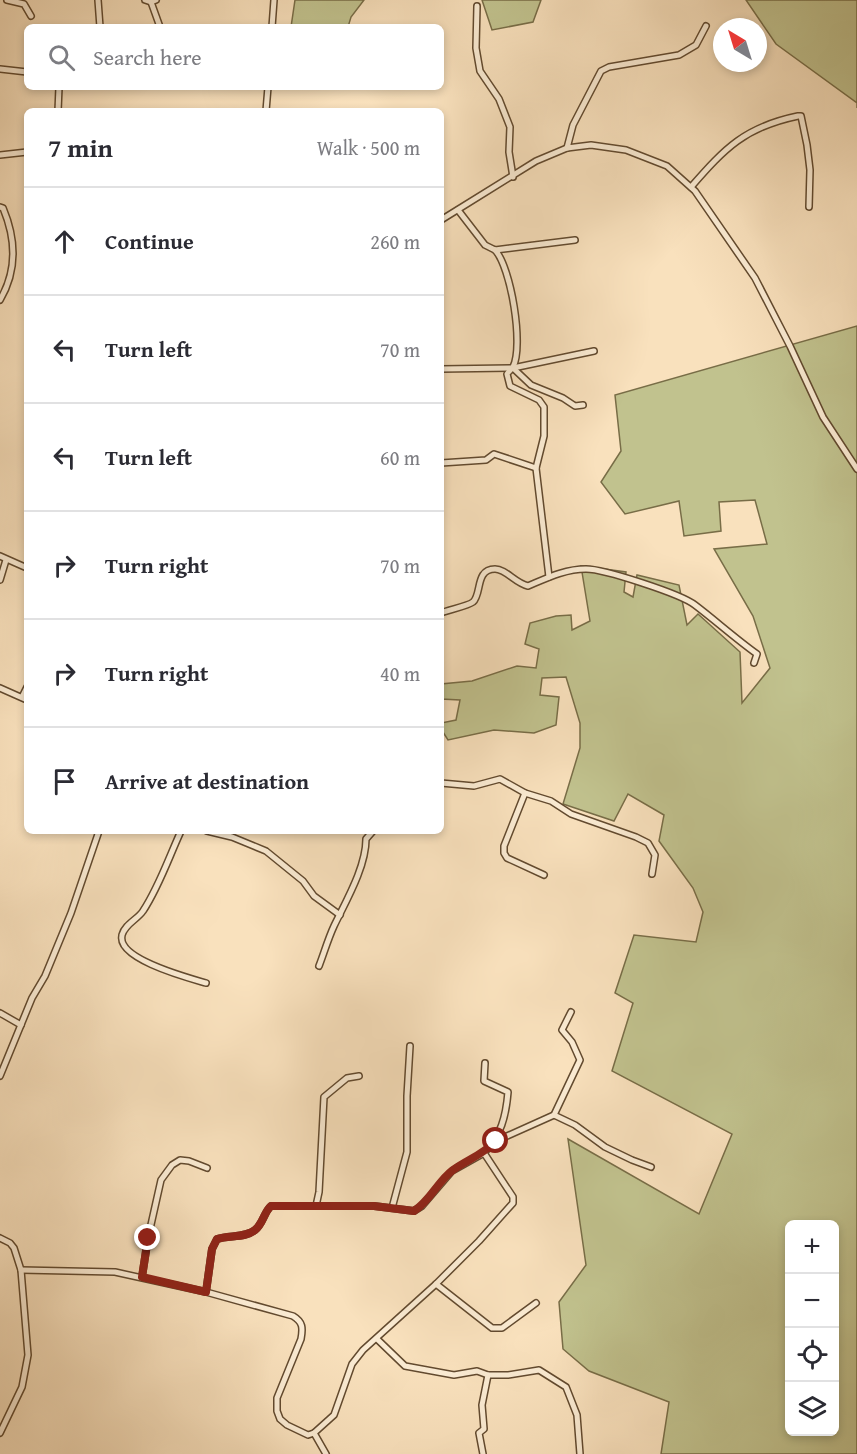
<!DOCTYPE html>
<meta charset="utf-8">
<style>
body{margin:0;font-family:"Gentium Book Plus",serif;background:#f2f2f3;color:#2b2b33}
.controls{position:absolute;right:18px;bottom:18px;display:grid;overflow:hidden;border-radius:9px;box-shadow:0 3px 9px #0003}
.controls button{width:54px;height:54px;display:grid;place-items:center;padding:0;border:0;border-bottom:2px solid #e1e1e2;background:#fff;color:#2b2b33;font:30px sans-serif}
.compass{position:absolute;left:713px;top:18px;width:54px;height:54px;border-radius:50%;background:#fff;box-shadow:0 3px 9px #0003;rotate:322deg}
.stop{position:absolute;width:18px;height:18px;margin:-14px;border:4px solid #8f2418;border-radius:50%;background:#fff}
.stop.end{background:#8f2418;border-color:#fff;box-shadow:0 2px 6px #0008}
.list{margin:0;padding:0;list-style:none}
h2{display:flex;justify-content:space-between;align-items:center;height:78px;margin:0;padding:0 24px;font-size:26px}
h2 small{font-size:20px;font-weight:400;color:#7c7c81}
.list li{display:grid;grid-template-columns:39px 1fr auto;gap:18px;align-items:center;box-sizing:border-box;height:108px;padding:0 24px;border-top:2px solid #e1e1e2}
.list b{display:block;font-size:22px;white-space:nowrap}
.list em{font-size:20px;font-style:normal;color:#7c7c81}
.icon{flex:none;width:33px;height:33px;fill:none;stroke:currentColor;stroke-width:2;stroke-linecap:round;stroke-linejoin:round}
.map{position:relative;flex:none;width:857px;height:1454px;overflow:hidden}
.search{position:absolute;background:#fff;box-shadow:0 3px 9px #0003;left:24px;top:24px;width:420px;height:66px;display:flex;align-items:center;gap:15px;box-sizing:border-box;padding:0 21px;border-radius:9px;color:#7c7c81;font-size:22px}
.panel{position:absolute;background:#fff;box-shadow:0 3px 9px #0003;left:24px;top:108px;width:420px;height:726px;border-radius:9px}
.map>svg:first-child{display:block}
</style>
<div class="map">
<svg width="857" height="1454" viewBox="0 0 857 1454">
<rect width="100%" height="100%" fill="#f9e1bd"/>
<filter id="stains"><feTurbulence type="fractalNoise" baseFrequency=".00333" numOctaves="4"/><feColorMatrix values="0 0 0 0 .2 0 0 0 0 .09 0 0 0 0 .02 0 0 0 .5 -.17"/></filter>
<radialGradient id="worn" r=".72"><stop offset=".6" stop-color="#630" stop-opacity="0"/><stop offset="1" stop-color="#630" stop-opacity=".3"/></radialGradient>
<g fill="#c1c28e" stroke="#786d47" stroke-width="1.5" fill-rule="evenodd">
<polygon points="295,0 364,0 351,17 348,27 291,27"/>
<polygon points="482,0 541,0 533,22 492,30"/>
<polygon points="746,0 857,0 857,108 857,103 776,44"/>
<path d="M857,326V1454H661L669,1402L589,1371L563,1349L559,1302L586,1265L568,1139L699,1214L732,1134L612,1071L633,1003L615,993L634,935L696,942L703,912L693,888L659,841L664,815L628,794L614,821L563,804L580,748V723L566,677L542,678L540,695L559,697L556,725L534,733L494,730L448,740L441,729V723L456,720L460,700L441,699V684L472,681L517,666L536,668L539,649L525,644L530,623L556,616L571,615L572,630L590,621L581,566L626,572L624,592L633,597L637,575L679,585L687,625L698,614L740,652L742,703L770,668L753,616L714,549L767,544L755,500L719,502L721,531L684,536L679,501L625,514L601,482L621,451L615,395ZM790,1224H834V1432H790Z"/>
</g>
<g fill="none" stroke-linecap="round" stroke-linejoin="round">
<defs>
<g id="street">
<polyline points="7,0 24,4 31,16"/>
<polyline points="98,0 100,27"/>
<polyline points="145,0 151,2 156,0"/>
<polyline points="151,2 160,27"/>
<polyline points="477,6 476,48 480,71 499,99 510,127 509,152 513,177"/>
<polyline points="272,27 274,0"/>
<polyline points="0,69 27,72"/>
<polyline points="58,111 59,87"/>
<polyline points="266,111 268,87"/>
<polyline points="567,148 573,125 601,71 609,67 679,55 696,45 706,26"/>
<polyline points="0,155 27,152"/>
<path d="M691,187C725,148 745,127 798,116H801L807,145L810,170L809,207"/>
<path d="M0,207L3,208C16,239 17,271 0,300"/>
<polyline points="458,210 485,245 495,250 575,240"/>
<polyline points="441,220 536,161 567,148 591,145 626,150 667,166 695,191 755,278 790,346 823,417 857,469"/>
<path d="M495,250C511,267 524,346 513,367C513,368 507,373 507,374L510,386L539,400L544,407V436L536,468L549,577"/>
<polyline points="513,368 531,385 563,398 575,406 583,405"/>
<polyline points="441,369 513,368 594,351"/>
<polyline points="441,463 486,460 494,454 536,468"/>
<polyline points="0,556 27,568"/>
<polyline points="0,580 6,560"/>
<path d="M441,613C448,610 468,606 473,602C482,594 475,569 495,569C506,569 515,583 528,586C547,578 565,569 586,569C604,569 681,594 695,605C716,621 736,639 757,654L754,663"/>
<polyline points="0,688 27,700"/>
<polyline points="22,697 27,687"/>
<polyline points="441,783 474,786 500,779 525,793 551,801 571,814 636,837 648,843 655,855 652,874"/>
<polyline points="525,793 504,846 504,853 507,858 544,875"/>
<path d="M181,831C169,857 159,887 143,911C138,919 125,924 122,935C116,959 189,978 206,983"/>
<polyline points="207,831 232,837 266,851 303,881 314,896 340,915"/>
<path d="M319,966C324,953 328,939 334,926C346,901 366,867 366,839L373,831"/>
<polyline points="0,1013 21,1025"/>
<polyline points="0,1076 32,998 45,976 71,913 99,831"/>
<polyline points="554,1115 575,1125 605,1147 632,1160 651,1167"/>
<polyline points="496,1141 554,1115 580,1060 572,1042 562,1030 571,1012"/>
<polyline points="316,1206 319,1192 324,1097 347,1078 359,1076"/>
<polyline points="392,1208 407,1152 407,1096 410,1046"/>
<polyline points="0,1238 10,1243 14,1248 21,1270 28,1355 22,1387 0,1433"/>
<path d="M21,1270L115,1272L206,1292L293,1316C303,1322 303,1328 301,1339L277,1398V1411L280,1419L287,1425L308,1435L314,1433L334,1415L352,1364L363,1350L436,1284L479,1241L513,1203V1197L484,1153C501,1136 506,1116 508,1092L484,1081L485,1063"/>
<polyline points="142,1277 148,1238 161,1180 172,1165 180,1160 189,1161 207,1168"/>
<polyline points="436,1284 492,1328 502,1328 536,1303"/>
<path d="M206,1292L212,1249L217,1239C229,1235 246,1238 255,1230C263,1224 264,1212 271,1206H374L414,1211L422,1206L452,1171L484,1153"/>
<polyline points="377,1339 405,1366 454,1375 477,1371 488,1375 508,1375 539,1370 566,1387 577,1415 580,1454"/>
<polyline points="314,1433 326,1454"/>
<polyline points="483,1454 479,1433 484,1429 482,1405 488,1375"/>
</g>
</defs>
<use href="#street" stroke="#624a2f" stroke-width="8"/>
<use href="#street" stroke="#fbecd4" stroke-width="5"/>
</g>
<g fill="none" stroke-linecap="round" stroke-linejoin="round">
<path stroke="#8f2418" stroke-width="8" d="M148,1238L142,1277L206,1292L212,1249L217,1239C229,1235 246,1238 255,1230C263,1224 264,1212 271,1206H374L414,1211C430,1201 438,1181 453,1170C469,1159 482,1155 496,1141"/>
</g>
<rect width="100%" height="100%" filter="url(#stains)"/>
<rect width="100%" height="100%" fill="url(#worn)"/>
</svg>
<div class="controls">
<button>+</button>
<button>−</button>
<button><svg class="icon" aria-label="locate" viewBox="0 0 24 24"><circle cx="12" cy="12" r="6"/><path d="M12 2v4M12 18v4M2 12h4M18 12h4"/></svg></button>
<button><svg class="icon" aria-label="layers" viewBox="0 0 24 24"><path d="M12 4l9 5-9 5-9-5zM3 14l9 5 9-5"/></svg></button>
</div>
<svg class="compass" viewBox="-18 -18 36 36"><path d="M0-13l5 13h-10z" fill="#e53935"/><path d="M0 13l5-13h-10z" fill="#7c7c81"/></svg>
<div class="stop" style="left:496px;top:1141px"></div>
<div class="stop end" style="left:148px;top:1238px"></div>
<div class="search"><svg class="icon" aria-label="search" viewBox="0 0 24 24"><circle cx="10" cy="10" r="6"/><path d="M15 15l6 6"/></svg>Search here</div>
<section class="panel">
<h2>7 min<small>Walk · 500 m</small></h2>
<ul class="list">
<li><svg class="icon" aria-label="ahead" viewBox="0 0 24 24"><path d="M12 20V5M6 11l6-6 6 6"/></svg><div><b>Continue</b></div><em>260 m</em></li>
<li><svg class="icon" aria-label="left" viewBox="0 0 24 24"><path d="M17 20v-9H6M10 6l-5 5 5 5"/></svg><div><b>Turn left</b></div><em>70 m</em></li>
<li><svg class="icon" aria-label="left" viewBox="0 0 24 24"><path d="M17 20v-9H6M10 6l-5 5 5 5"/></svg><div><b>Turn left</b></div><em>60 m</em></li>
<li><svg class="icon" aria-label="right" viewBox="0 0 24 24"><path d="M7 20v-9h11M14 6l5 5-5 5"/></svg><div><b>Turn right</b></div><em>70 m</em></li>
<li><svg class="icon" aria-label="right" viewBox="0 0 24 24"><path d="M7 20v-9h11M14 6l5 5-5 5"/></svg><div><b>Turn right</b></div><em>40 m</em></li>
<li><svg class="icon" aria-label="arrive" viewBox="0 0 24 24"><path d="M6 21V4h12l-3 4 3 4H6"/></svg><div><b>Arrive at destination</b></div></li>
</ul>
</section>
</div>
